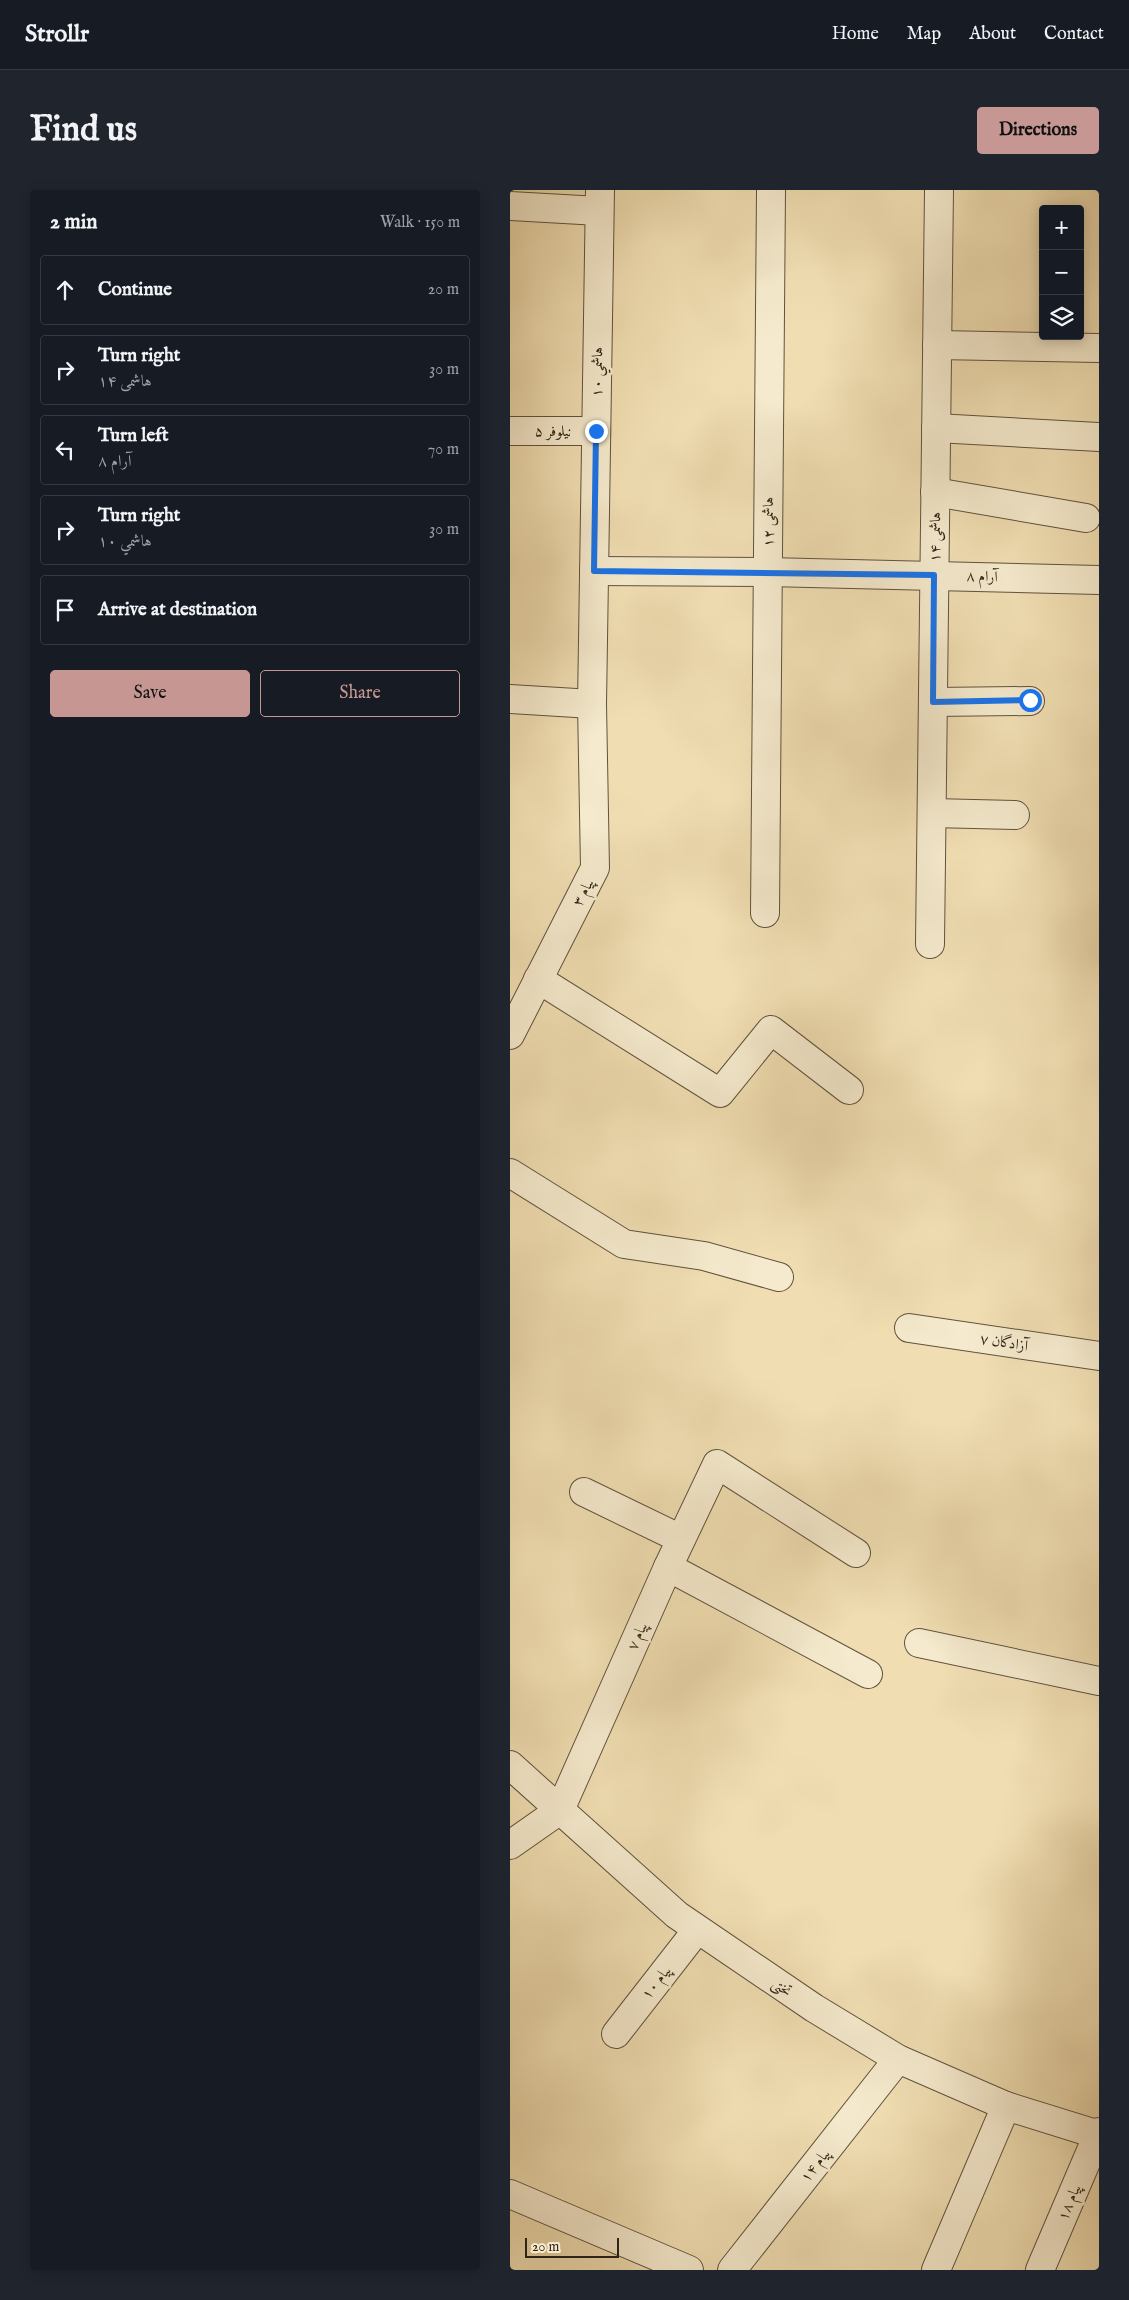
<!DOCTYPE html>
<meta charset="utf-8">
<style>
body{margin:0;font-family:"IM FELL English",Amiri,serif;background:#20242c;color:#f1f3f6}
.controls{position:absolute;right:15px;top:15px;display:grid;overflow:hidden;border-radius:5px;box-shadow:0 2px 12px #0003}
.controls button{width:45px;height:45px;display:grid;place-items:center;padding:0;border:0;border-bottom:1px solid #363941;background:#171b24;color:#f1f3f6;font:25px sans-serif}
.scale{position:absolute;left:15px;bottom:12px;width:94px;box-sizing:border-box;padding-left:5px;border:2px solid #302418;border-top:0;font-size:14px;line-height:18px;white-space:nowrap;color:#302418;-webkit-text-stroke:4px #f5eacd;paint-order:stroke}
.stop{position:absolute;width:15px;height:15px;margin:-11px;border:4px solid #1a73e8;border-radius:50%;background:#fff}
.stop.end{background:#1a73e8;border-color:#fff;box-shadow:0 1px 5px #0008}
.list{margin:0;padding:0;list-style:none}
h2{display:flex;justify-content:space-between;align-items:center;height:65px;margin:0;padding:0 20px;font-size:21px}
h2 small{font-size:16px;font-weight:400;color:#9ea1a6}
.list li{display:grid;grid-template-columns:32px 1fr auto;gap:15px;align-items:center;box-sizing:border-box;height:70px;margin:0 10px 10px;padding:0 10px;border:1px solid #363941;border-radius:5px}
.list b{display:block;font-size:19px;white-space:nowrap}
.list p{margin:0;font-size:16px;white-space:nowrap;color:#9ea1a6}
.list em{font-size:16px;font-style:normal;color:#9ea1a6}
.actions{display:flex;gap:10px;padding:15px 20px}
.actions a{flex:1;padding:11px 0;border:1px solid #c59692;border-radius:5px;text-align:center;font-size:18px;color:#c59692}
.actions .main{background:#c59692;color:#111}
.icon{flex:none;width:28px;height:28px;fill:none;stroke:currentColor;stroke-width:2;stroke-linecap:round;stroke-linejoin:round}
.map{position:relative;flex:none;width:589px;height:2080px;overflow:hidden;border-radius:5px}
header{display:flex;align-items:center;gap:30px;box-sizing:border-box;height:70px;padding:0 25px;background:#171b24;border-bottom:1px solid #363941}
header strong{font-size:24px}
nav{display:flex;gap:28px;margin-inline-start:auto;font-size:18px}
.intro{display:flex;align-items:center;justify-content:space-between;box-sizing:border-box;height:120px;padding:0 30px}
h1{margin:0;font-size:35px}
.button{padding:12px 22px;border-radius:5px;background:#c59692;color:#111;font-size:18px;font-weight:700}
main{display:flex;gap:30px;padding:0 30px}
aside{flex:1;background:#171b24;border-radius:5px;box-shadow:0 2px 12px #0003}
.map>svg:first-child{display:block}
</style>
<header>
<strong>Strollr</strong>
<nav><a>Home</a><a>Map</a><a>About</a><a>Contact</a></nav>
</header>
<div class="intro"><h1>Find us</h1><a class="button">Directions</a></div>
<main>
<aside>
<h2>2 min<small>Walk · 150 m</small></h2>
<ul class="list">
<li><svg class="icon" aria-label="ahead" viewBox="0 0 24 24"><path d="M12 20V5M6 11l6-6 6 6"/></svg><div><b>Continue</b></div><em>20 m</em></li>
<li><svg class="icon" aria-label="right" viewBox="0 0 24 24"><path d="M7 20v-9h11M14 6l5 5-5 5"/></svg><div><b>Turn right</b><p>هاشمی ۱۴</p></div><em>30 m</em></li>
<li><svg class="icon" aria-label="left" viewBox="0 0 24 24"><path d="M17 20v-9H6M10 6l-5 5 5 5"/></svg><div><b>Turn left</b><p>آرام ۸</p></div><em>70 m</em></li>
<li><svg class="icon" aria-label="right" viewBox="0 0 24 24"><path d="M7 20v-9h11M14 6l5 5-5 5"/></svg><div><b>Turn right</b><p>هاشمي ۱۰</p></div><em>30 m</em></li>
<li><svg class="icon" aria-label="arrive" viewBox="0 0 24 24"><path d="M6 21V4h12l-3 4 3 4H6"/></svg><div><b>Arrive at destination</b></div></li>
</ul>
<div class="actions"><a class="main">Save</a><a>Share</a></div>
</aside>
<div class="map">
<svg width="589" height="2080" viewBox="0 0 589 2080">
<rect width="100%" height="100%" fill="#f0deb2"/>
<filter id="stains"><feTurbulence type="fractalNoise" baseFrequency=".004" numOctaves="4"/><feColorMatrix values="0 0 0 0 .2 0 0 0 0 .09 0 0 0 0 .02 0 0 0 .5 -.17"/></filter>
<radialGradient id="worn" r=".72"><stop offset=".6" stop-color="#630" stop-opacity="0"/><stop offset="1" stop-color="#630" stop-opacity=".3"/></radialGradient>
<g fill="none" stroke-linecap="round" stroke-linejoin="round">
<defs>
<g id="minor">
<polyline points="0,16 89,21"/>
<polyline points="427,155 589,158"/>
<polyline points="426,238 589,247"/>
<polyline points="0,241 86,241"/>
<polyline points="425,302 576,328"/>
<polyline points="84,381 258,382 589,390"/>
<polyline points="0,509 82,514"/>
<polyline points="423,512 520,511"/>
<polyline points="422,623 505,625"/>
<polyline points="255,723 261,0"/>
<polyline points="420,754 429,0"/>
<polyline points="28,789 210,903 261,840 339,900"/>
<polyline points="0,845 85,678 82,514 90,0"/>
<polyline points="0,983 114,1054 194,1066 269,1087"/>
<polyline points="399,1138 589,1166"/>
<polyline points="74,1302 171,1349"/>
<polyline points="158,1377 358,1484"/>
<polyline points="409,1453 589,1491"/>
<polyline points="0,1575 167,1725 304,1818 388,1869 496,1916 589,1945"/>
<polyline points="0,1655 50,1620 158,1377 207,1274 346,1363"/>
<polyline points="106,1844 187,1740"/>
<polyline points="0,2004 179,2080"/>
<polyline points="222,2080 388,1869"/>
<polyline points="426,2080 496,1916"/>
<polyline points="530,2080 589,1942"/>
</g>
</defs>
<use href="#minor" stroke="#60523e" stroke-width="30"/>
<use href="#minor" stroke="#f5eacd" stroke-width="28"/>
</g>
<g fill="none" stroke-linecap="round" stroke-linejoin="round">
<polyline stroke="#1a73e8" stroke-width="6" points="86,241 84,381 424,385 423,512 520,510"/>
</g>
<g text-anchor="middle" stroke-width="5" stroke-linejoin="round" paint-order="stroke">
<g font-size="15" fill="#302418" stroke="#f5eacd">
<text transform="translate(87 182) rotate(-89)" y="5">هاشمي ۱۰</text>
<text x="43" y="246">نیلوفر ۵</text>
<text transform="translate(258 332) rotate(-90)" y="5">هاشمی ۱۲</text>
<text transform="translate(425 347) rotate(-89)" y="5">هاشمی ۱۴</text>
<text transform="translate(472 386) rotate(2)" y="5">آرام ۸</text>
<text transform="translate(73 702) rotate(-63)" y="5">پيام ۳</text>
<text transform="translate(494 1152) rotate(9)" y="5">آزادگان ۷</text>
<text transform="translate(127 1446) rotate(-66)" y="5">پیام ۷</text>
<text transform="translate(146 1792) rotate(-52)" y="5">پیام ۱۰</text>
<text transform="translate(272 1797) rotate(34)" y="5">تختی</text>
<text transform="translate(305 1975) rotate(-52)" y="5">پیام ۱۴</text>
<text transform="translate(559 2012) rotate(-67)" y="5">پیام ۱۸</text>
</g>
</g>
<rect width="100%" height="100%" filter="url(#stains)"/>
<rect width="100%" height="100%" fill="url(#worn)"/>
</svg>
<div class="controls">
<button>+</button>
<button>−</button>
<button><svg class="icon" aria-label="layers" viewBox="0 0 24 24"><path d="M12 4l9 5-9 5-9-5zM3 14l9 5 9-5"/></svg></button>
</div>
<div class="scale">20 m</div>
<div class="stop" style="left:520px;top:510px"></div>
<div class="stop end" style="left:86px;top:241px"></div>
</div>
</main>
